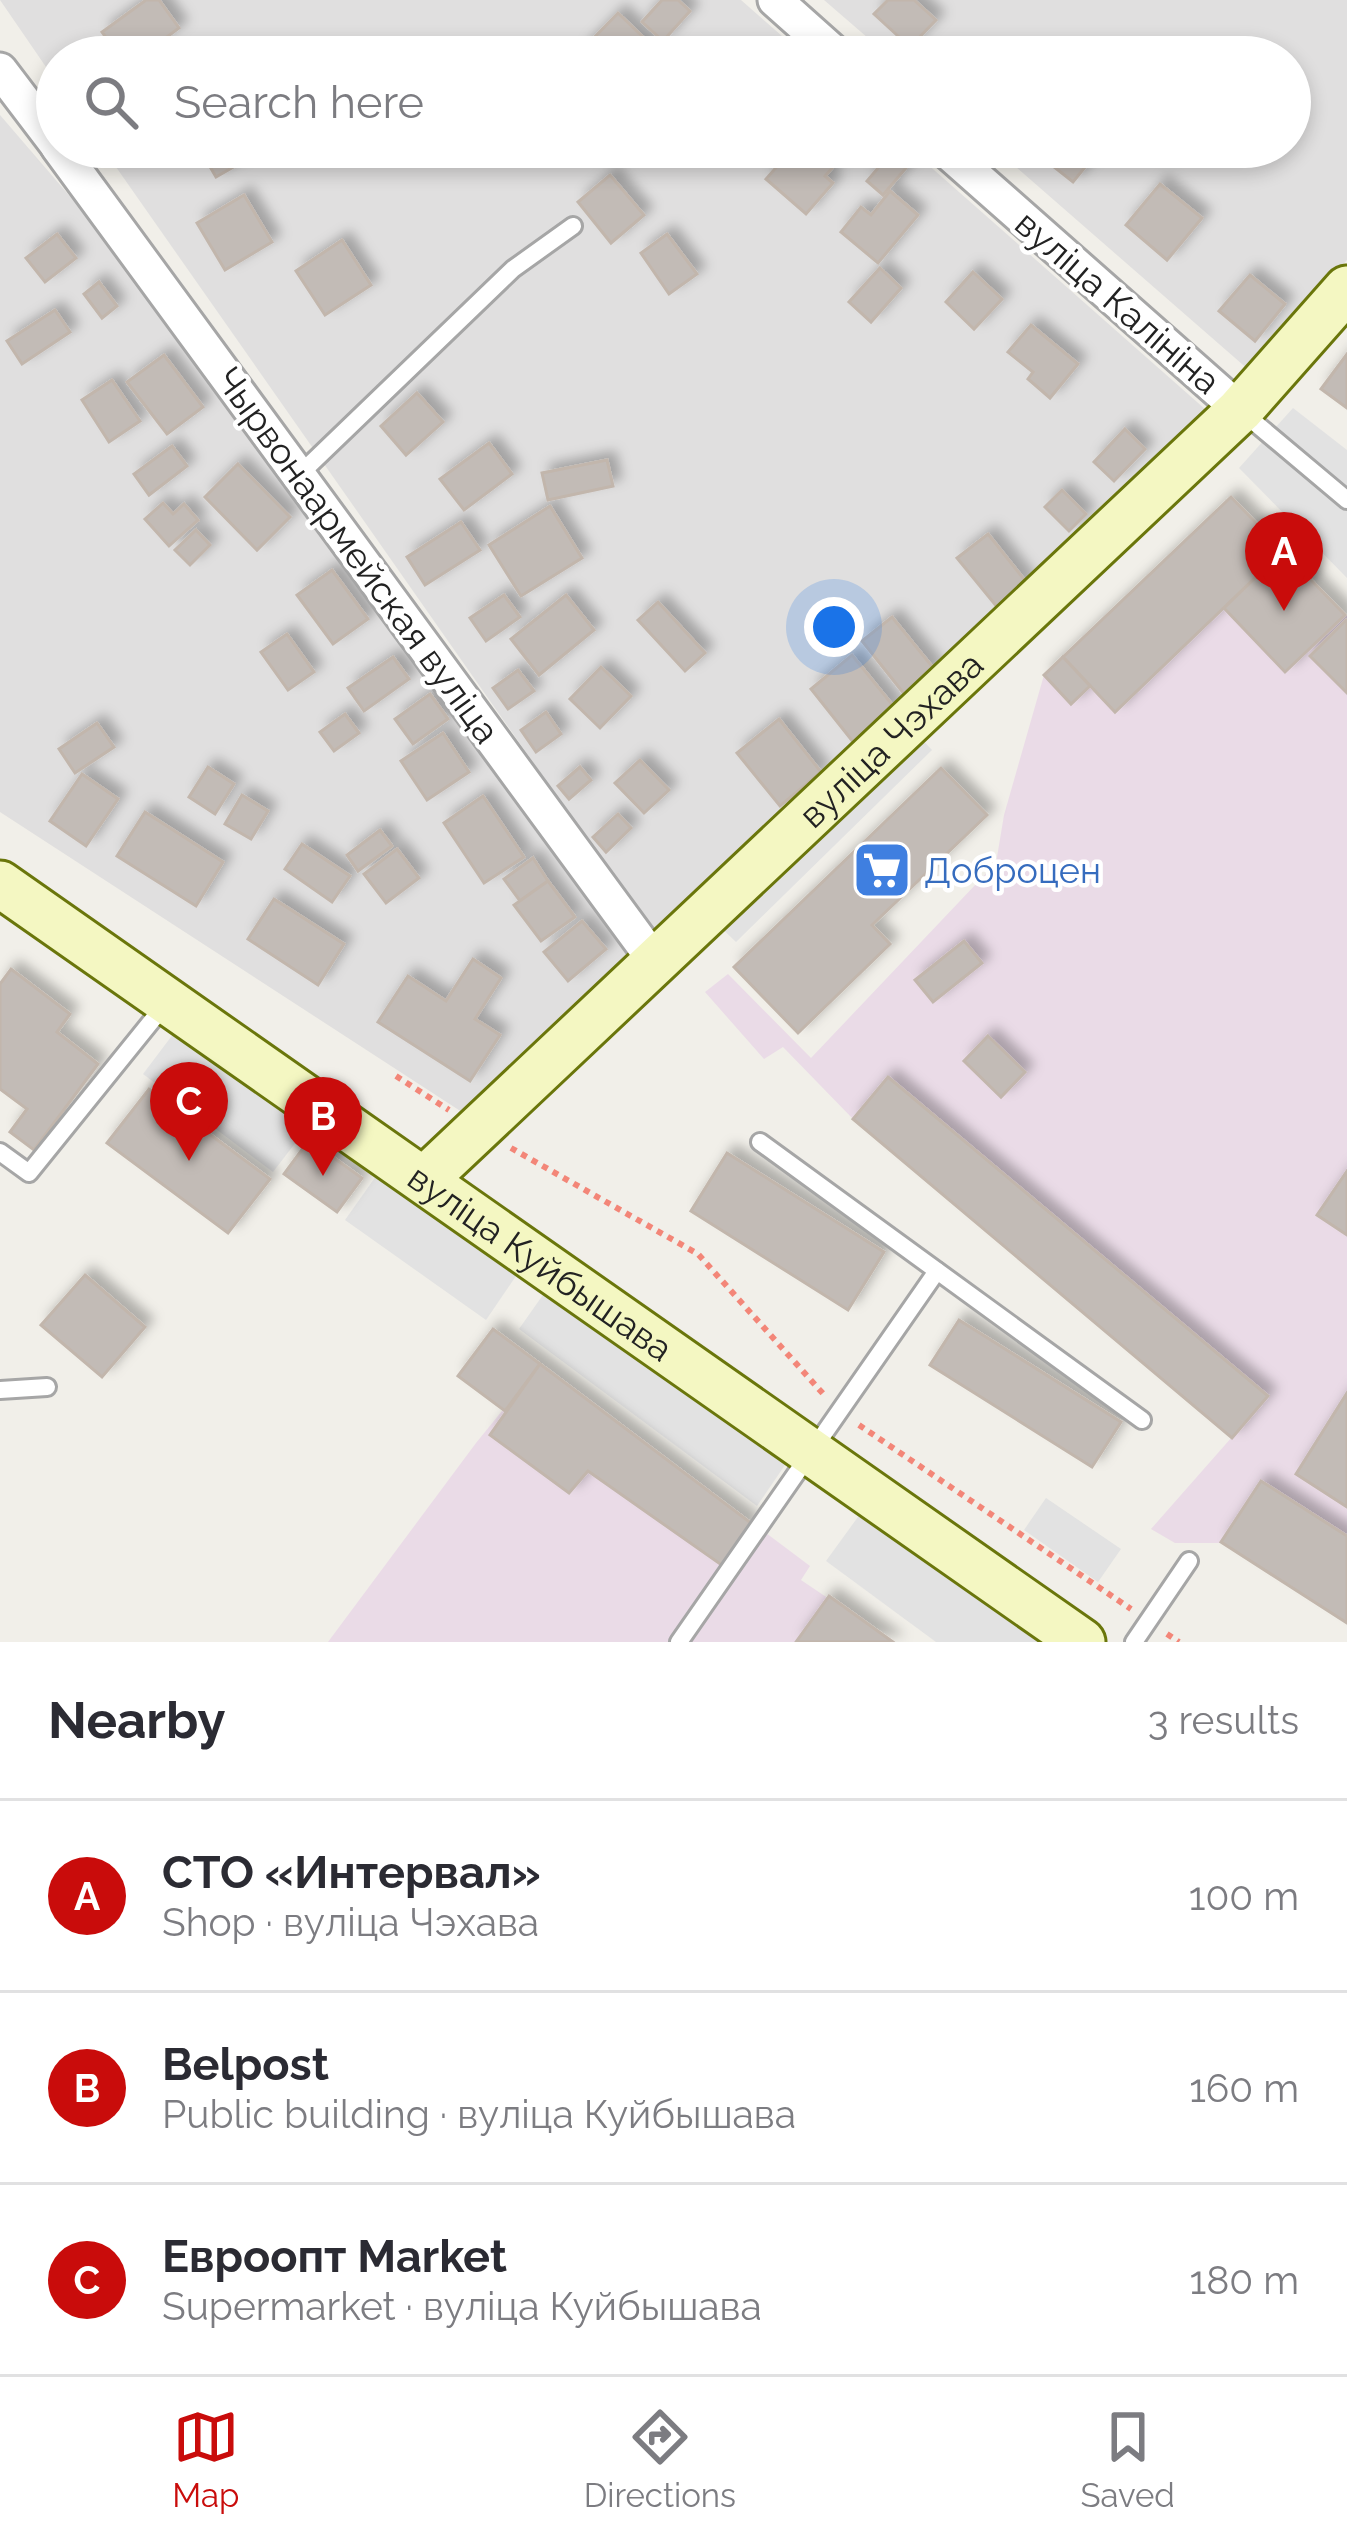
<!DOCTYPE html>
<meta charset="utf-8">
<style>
body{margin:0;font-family:Raleway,sans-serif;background:#f2f2f3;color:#2b2b33}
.you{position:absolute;left:834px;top:627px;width:42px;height:42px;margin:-30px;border:9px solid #fff;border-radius:50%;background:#1a73e8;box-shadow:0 0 0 18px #1a73e833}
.badge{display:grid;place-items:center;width:78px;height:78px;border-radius:50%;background:#c90c0b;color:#fff;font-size:39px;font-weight:700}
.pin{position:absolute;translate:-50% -99px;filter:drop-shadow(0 3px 6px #0008)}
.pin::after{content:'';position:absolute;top:63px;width:42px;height:36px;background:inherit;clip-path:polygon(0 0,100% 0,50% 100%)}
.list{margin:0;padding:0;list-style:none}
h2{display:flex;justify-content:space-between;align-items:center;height:156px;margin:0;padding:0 48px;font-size:51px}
h2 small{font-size:39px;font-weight:400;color:#7c7c81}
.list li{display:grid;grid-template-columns:78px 1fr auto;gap:36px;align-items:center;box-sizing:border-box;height:192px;padding:0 48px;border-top:3px solid #e1e1e2}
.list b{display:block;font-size:45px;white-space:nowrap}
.list p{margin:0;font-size:39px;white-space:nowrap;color:#7c7c81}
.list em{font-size:39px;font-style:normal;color:#7c7c81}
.icon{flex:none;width:66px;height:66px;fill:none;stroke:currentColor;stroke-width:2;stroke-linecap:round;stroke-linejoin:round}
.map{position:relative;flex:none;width:1347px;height:1642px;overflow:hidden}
.search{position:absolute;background:#fff;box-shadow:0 6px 18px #0003;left:36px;right:36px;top:36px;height:132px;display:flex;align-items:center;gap:30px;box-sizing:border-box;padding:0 42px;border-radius:66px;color:#7c7c81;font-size:45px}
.sheet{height:732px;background:#fff}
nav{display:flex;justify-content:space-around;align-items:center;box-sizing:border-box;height:168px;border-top:3px solid #e1e1e2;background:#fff;font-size:33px;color:#7c7c81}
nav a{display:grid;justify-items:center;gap:6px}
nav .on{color:#c90c0b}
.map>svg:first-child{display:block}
</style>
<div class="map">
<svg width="1347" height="1642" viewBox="0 0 1347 1642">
<defs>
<filter id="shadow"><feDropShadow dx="8" dy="-8" stdDeviation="6" flood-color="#0004"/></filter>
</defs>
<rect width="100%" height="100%" fill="#f1efe9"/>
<g fill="#e0dfdf">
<polygon points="0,0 741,0 806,57 57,57 57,83"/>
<polygon points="824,0 1347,0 1347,260 1250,371 993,147 1290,147 1290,57 890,57"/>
<polygon points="0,115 165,307 630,960 465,1114 0,812"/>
<polygon points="102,147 908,147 1214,417 654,935"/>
</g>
<g fill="#eadbe7">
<polygon points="1231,497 1347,616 1347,1623 1222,1543 1175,1543 1151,1529 1232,1437 853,1119 783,1047 764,1059 705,992 728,974 811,1058 996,863 1004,815 1044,675"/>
<polygon points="540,1364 810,1566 801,1580 893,1642 328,1642 476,1443"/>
</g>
<g fill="#e2e2e2">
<polygon points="1293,408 1347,450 1347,578 1239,468"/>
<polygon points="913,730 932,750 736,942 712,919"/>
<polygon points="180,1025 313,1120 273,1172 143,1074"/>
<polygon points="381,1169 520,1270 486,1320 345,1220"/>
<polygon points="545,1292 787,1462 757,1506 519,1329"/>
<polygon points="1046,1498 1121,1549 1098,1582 1024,1530"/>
<polygon points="863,1510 1042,1642 936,1642 826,1561"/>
</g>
<g fill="#c2bbb6" stroke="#c2b6ac" stroke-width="3" filter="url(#shadow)">
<polygon points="146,0 159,0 179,28 140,57 120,57 102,32"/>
<polygon points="662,0 678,0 690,11 663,41 642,22"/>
<polygon points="888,0 914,0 936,20 910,47 874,14"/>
<polygon points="618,13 663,56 662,57 589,57 582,50"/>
<polygon points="255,147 258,153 216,177 199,148"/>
<polygon points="794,147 845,147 848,150 825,176 833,183 806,214 766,179"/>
<polygon points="1038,147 1086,147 1095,155 1073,182 1034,151"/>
<polygon points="890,154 906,168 883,195 867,181"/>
<polygon points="610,175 644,215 611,243 578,202"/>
<polygon points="1160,184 1202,218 1167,260 1126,225"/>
<polygon points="890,191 918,215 878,263 841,232 861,207 871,215"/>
<polygon points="244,195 272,242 225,270 197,223"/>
<polygon points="57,234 76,258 45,282 26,258"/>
<polygon points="667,234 697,274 669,294 641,253"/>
<polygon points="342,240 371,285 325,315 296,271"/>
<polygon points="880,268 901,288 871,322 849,302"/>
<polygon points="973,272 1002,299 974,329 946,302"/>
<polygon points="1250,275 1285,304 1255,341 1219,311"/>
<polygon points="99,282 117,306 102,318 84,294"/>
<polygon points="55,310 70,332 22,364 7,341"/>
<polygon points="1031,325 1078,364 1050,398 1028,379 1033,372 1008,352"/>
<polygon points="1347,354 1347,408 1321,389"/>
<polygon points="164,355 203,407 167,434 127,382"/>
<polygon points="112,380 140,421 109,442 82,400"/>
<polygon points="417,393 443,422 406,455 381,426"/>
<polygon points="1125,429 1145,449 1114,481 1094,462"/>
<polygon points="489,443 512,474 464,510 440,479"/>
<polygon points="172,446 187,466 149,495 134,474"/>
<polygon points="607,460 613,486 548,500 542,473"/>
<polygon points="238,464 290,517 257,550 205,497"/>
<polygon points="1062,490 1086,514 1069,531 1045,507"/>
<polygon points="1231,497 1283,551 1115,712 1063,657"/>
<polygon points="163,503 173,514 184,504 198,520 169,546 145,519"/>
<polygon points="550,506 582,558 521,596 489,545"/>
<polygon points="461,522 480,550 425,585 407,557"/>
<polygon points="196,530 210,545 190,565 175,550"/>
<polygon points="988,534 1027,583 998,608 957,558"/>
<polygon points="1283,551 1345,615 1285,672 1224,608"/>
<polygon points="332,570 368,619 333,644 297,595"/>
<polygon points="504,595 520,617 486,641 470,618"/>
<polygon points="566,595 594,630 539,675 511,639"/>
<polygon points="658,602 705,653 685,671 638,620"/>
<polygon points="892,617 935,670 905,695 862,641"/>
<polygon points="1346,620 1347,621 1347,693 1310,656"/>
<polygon points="287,634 314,672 288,690 261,652"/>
<polygon points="852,655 895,708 854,743 811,689"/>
<polygon points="393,657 409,679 364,711 348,688"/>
<polygon points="1063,657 1090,686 1071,704 1044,675"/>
<polygon points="601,667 631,696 600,728 570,699"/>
<polygon points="518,670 534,691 508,709 493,688"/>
<polygon points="430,694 448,719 413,744 395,719"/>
<polygon points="546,712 561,734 536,752 521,730"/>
<polygon points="345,714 359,733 334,751 320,732"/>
<polygon points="779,719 821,772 780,806 737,753"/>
<polygon points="97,723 114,747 75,773 59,749"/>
<polygon points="443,733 469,772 427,800 401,761"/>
<polygon points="640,760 669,790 644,813 615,783"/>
<polygon points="208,767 234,784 215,814 189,797"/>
<polygon points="580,767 591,780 569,799 558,786"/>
<polygon points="941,768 987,815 872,925 890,944 798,1033 734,967"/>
<polygon points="82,774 118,799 86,846 50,821"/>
<polygon points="242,795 268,811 251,839 225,824"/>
<polygon points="483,796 524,857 484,883 444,823"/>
<polygon points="145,812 223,862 196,906 117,856"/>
<polygon points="618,814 631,828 606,852 593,837"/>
<polygon points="380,830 392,846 358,871 347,855"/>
<polygon points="302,844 350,876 332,902 285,869"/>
<polygon points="397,849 419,878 386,903 364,874"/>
<polygon points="533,858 548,881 520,901 504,879"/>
<polygon points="548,881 575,917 541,941 514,905"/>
<polygon points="274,899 344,944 318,985 248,939"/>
<polygon points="582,921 606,949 568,981 544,952"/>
<polygon points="964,941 982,963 933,1002 915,980"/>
<polygon points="473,959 501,978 475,1019 500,1035 470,1081 378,1022 408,976 446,1001"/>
<polygon points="11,969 70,1014 57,1032 98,1064 34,1150 10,1132 27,1109 0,1089 0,984"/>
<polygon points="988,1036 1025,1072 1001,1097 964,1061"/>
<polygon points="888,1077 1268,1396 1232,1438 853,1119"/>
<polygon points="149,1089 270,1179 228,1233 107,1143"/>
<polygon points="309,1140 362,1178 337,1212 284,1174"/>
<polygon points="727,1153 884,1252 848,1310 691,1211"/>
<polygon points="1347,1171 1347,1235 1317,1215"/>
<polygon points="85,1275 145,1327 102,1377 41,1325"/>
<polygon points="959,1320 1121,1422 1092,1467 930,1365"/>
<polygon points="493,1329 540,1364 505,1411 458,1376"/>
<polygon points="540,1364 751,1523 723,1566 588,1471 569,1493 490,1435"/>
<polygon points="1347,1393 1347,1507 1296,1474"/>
<polygon points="1261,1481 1347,1536 1347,1623 1221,1542"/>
<polygon points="829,1596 893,1642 796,1642"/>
</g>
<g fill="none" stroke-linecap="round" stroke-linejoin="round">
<defs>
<g id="lane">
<polyline points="1241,411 1347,500"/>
<polyline points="299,475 513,269 573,226"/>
<polyline points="760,1142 1142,1420"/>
<polyline points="0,1152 29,1173 167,1002"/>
<polyline points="0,1390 47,1387"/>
<polyline points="679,1642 937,1271"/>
<polyline points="1134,1642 1189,1561"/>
</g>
<g id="street">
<polyline points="775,0 839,57"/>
<polyline points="0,70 57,145"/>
<polyline points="58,147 657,964"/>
<polyline points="942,147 1240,410"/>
</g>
<g id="secondary">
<path id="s1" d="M0,884L1082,1642"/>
<path id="s2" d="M424,1180L1240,410L1347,289"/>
</g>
</defs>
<use href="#lane" stroke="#a6a6a6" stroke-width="22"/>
<use href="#street" stroke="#a6a6a6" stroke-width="39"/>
<use href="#secondary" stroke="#6a760b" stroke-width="51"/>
<g stroke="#f38678" stroke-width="6" stroke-dasharray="6 6" stroke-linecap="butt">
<polyline points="396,1076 449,1110"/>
<polyline points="511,1148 698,1254 826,1397"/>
<polyline points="859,1425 1131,1609"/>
<polyline points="1167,1634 1179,1642"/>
</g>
<use href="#lane" stroke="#fff" stroke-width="16"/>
<use href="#street" stroke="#fff" stroke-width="33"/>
<use href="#secondary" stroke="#f4f7c2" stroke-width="45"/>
</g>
<defs>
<symbol id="supermarket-square" viewBox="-11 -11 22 22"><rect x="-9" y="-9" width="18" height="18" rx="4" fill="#3f7fe0" stroke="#fff"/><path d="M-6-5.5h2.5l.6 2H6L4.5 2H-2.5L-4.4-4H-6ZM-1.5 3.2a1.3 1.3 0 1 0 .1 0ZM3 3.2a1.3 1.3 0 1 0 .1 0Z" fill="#fff"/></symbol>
</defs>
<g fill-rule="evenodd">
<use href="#supermarket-square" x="849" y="837" width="66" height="66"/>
</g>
<g text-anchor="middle" stroke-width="9" stroke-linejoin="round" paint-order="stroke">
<g font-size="36" fill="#222" stroke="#fff">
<text transform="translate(1118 302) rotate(41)" y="13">вуліца Калініна</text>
<text transform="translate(358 555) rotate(54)" y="13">Чырвонаармейская вуліца</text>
<text dy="13" stroke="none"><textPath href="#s2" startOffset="642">вуліца Чэхава</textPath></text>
<text dy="13" stroke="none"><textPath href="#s1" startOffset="660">вуліца Куйбышава</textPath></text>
</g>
<g font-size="36" fill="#366cbe" stroke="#fff" text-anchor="start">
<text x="924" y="883">Доброцен</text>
</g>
</g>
</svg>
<div class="you"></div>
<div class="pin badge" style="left:1284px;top:611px">A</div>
<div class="pin badge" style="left:323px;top:1176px">B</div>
<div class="pin badge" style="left:189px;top:1161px">C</div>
<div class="search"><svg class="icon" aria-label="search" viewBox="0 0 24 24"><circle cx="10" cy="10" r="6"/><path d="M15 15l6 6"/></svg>Search here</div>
</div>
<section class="sheet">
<h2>Nearby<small>3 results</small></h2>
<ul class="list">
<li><span class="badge">A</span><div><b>СТО «Интервал»</b><p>Shop · вуліца Чэхава</p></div><em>100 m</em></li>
<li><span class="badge">B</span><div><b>Belpost</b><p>Public building · вуліца Куйбышава</p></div><em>160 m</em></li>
<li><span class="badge">C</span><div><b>Евроопт Market</b><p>Supermarket · вуліца Куйбышава</p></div><em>180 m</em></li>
</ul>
</section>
<nav>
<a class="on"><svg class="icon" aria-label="map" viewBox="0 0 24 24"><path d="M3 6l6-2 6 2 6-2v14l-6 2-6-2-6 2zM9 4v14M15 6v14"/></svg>Map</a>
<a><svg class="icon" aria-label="directions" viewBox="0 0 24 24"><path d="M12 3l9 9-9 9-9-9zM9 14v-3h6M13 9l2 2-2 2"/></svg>Directions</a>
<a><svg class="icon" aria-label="saved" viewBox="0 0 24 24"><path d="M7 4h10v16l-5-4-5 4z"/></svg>Saved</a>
</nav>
